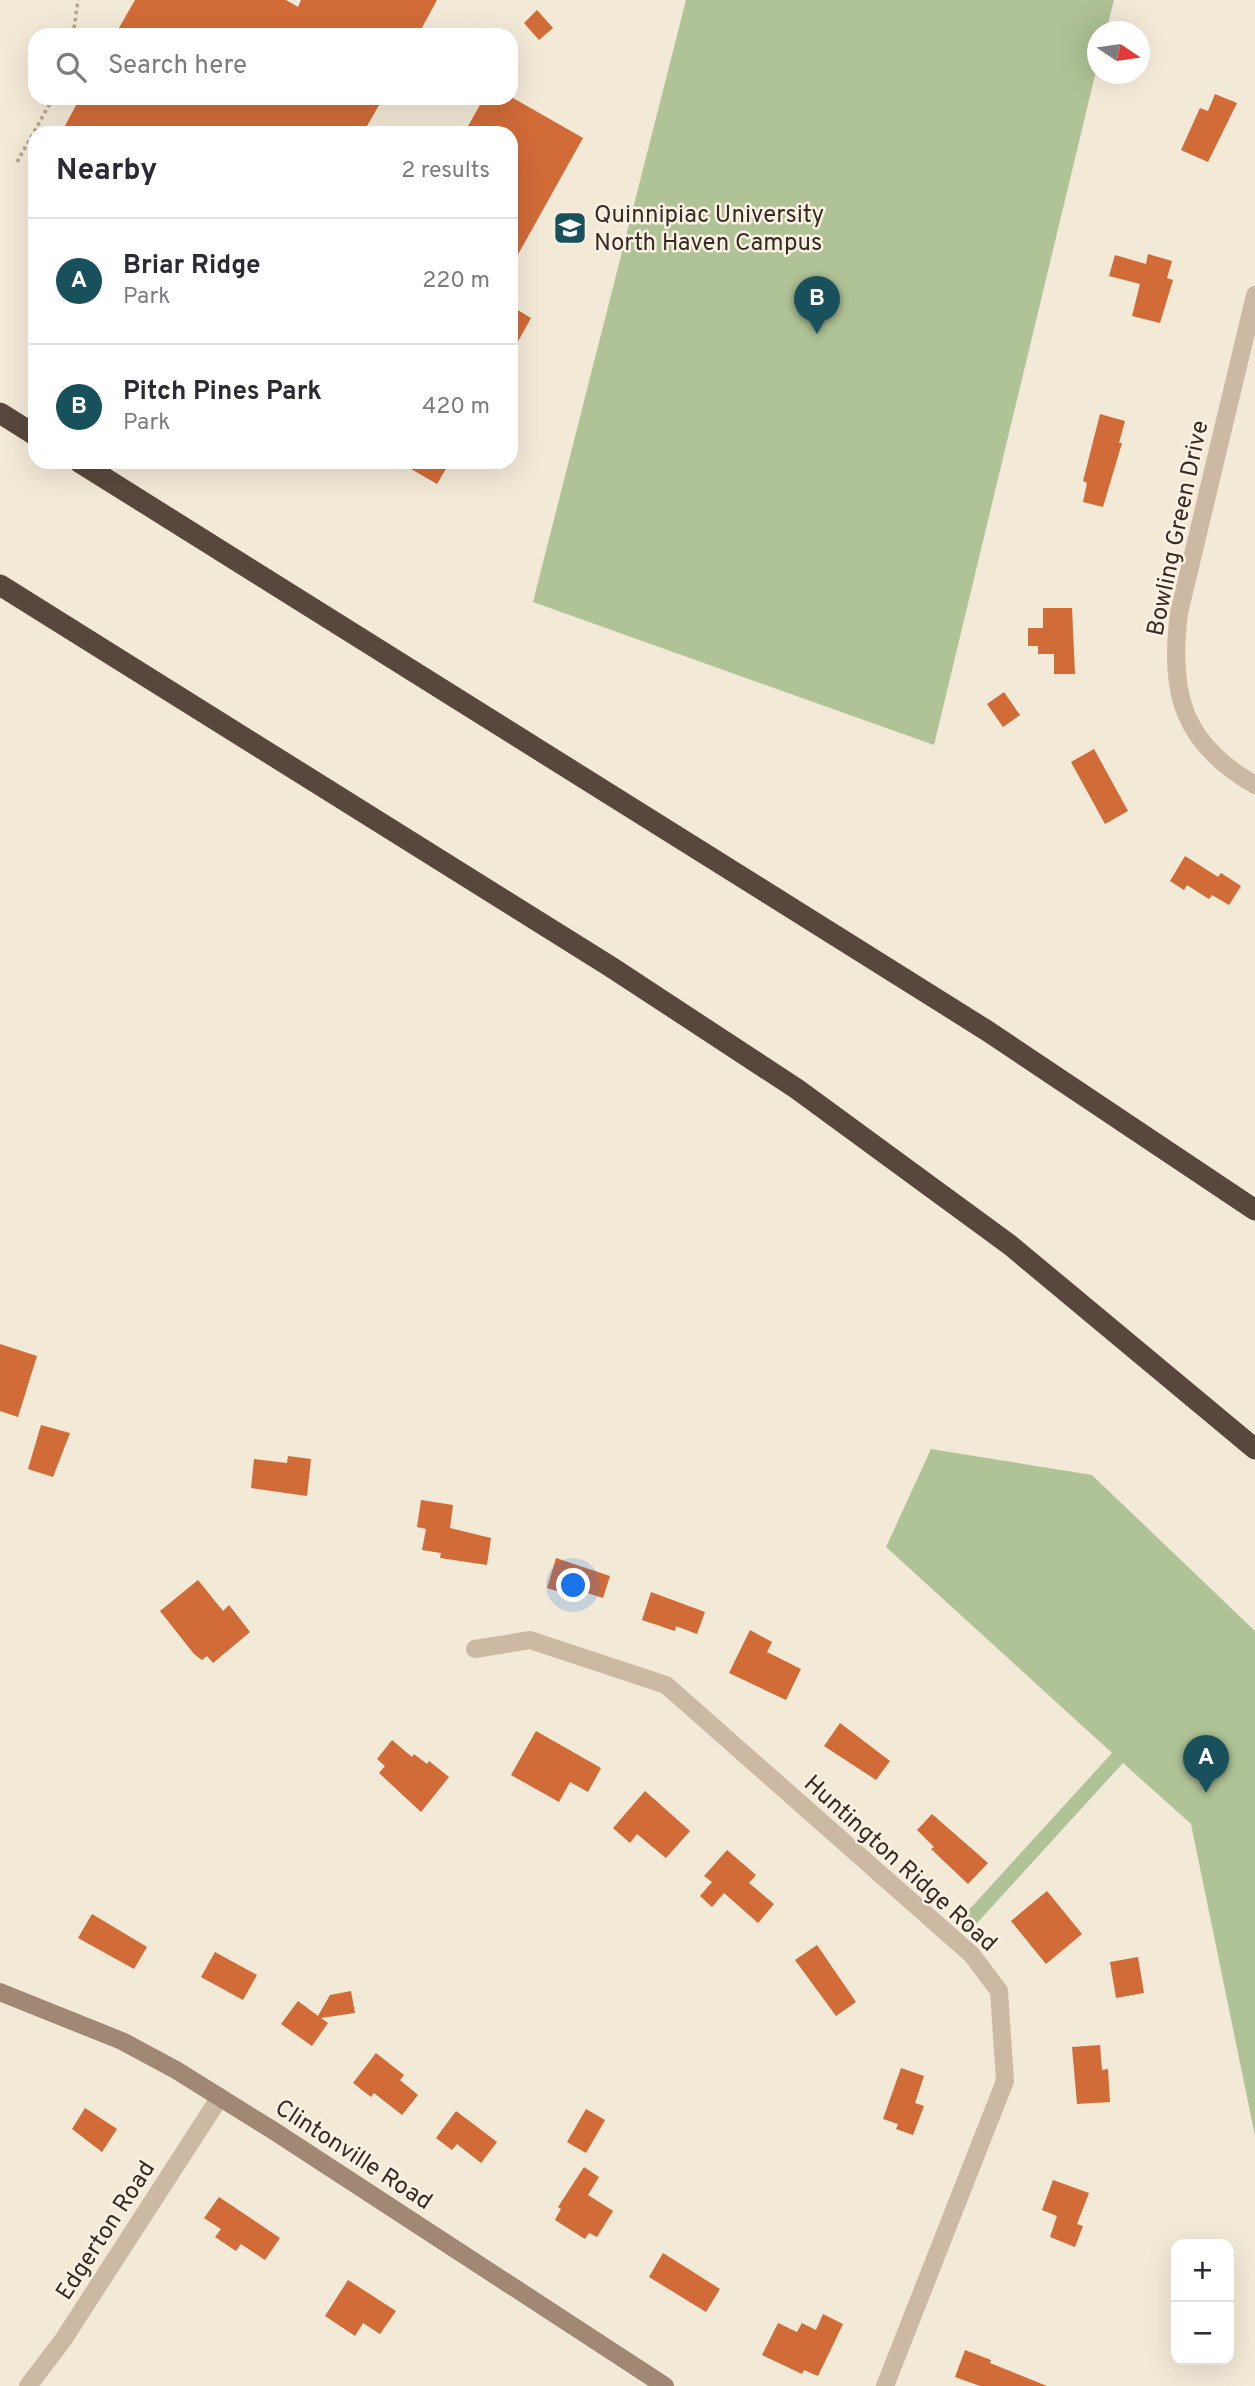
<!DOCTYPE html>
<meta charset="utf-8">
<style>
body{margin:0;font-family:Overpass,sans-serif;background:#f7f7f7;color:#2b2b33}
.controls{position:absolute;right:21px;bottom:21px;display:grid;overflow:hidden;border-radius:14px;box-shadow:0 7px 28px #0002}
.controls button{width:63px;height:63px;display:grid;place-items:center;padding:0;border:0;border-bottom:2px solid #e1e1e2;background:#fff;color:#2b2b33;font:35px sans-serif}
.compass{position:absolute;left:1087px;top:21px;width:63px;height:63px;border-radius:50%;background:#fff;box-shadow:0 7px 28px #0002;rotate:103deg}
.you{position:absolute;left:574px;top:1586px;width:24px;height:24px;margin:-18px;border:5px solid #fff;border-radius:50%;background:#1a73e8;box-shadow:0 0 0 10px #1a73e833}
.badge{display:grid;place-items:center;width:46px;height:46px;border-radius:50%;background:#18505b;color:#fff;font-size:23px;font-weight:700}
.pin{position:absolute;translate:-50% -58px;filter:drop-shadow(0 2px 4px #0008)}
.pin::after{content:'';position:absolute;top:37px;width:24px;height:21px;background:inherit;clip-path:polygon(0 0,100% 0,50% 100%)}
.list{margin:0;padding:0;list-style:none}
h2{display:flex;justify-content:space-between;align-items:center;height:91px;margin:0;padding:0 28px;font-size:30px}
h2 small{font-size:23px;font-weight:400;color:#7c7c81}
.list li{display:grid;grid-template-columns:46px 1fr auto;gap:21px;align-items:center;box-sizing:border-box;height:126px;padding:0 28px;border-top:2px solid #e1e1e2}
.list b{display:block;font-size:26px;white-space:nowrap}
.list p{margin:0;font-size:23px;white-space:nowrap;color:#7c7c81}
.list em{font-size:23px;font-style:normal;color:#7c7c81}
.icon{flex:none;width:38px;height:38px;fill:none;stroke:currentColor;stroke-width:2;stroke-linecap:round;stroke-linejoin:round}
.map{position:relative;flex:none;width:1255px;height:2386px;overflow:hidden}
.search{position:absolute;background:#fff;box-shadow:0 7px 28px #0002;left:28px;top:28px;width:490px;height:77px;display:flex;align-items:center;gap:18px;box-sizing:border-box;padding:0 24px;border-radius:21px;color:#7c7c81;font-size:26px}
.panel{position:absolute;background:#fff;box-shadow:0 7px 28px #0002;left:28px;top:126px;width:490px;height:343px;border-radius:21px}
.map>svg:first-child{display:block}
</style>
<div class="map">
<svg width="1255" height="2386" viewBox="0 0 1255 2386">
<rect width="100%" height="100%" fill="#f3e9d7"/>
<g fill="#b0c396">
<polygon points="686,0 1114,0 1106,31 1098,32 1097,67 934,745 533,602"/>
<polygon points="931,1449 1092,1475 1255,1631 1255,2136 1191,1824 1123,1763 968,1933 957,1923 1112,1753 886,1547"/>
</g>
<g fill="#d16b38">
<polygon points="135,0 286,0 298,7 301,0 437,0 418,35 115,35"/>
<polygon points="537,10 553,28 539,40 524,23"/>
<polygon points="1215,94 1237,103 1208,162 1181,150 1200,108 1208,111"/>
<polygon points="80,98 383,98 363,133 61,133"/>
<polygon points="484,98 513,98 583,138 511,267 511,133 464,133"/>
<polygon points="1148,254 1172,261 1167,278 1173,280 1160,323 1132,316 1140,284 1109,276 1115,255 1146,264"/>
<polygon points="511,306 531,318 511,354"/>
<polygon points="1100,414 1125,421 1119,443 1122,443 1103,507 1083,502 1087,483 1083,481"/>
<polygon points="399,462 450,462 437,484"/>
<polygon points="1043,608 1072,608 1075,674 1054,674 1054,654 1038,654 1038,646 1028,646 1028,628 1043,628"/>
<polygon points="1004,692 1020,715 1003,727 987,704"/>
<polygon points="1094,749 1128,811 1105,824 1071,762"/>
<polygon points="1185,856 1218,877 1221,873 1241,886 1229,905 1212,895 1209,899 1187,885 1184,890 1170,881"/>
<polygon points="0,1344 37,1356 18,1417 0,1411"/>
<polygon points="41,1425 70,1433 53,1477 28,1469"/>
<polygon points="288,1456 311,1459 307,1496 251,1488 254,1459 287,1463"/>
<polygon points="421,1500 453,1505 450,1528 491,1538 487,1565 440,1558 441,1553 422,1550 426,1529 417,1527"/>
<polygon points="556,1558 610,1576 603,1598 584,1592 582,1599 547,1588"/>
<polygon points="198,1580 223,1611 229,1605 250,1632 213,1663 207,1656 202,1660 194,1654 160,1611"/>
<polygon points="651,1592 705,1612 697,1634 676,1626 675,1631 642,1620"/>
<polygon points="750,1630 772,1642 767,1652 801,1669 786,1700 729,1673"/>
<polygon points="840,1723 890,1761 876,1780 824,1746"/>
<polygon points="536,1731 601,1768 588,1792 570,1782 559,1802 511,1775"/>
<polygon points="392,1740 412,1757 414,1754 427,1764 429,1761 449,1777 421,1812 379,1773 385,1766 377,1759"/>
<polygon points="645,1791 690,1831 666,1858 637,1834 630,1843 613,1828"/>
<polygon points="932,1814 988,1863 968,1884 931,1849 934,1847 917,1830"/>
<polygon points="727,1850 756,1875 749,1883 774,1904 758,1923 724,1893 712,1907 700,1896 712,1882 704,1876"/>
<polygon points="1047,1891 1082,1934 1046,1964 1011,1921"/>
<polygon points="92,1914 147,1947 134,1969 78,1938"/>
<polygon points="817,1945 856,2002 836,2016 795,1960"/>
<polygon points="215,1952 257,1975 243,2000 201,1977"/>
<polygon points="1138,1957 1144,1993 1116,1998 1110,1962"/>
<polygon points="351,1991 355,2013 321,2018 328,2023 312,2046 281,2024 298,2001 318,2016 330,1995"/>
<polygon points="1100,2045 1102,2070 1108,2069 1110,2102 1077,2104 1072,2047"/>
<polygon points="376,2053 404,2075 400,2080 418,2095 402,2115 374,2093 371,2097 353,2083"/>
<polygon points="901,2068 924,2076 915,2103 924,2106 913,2135 896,2129 898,2124 883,2119"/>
<polygon points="85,2108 117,2129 102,2152 72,2129"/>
<polygon points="586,2109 605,2120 586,2153 567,2142"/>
<polygon points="456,2111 497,2142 481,2163 457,2144 452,2150 436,2138"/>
<polygon points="584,2167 599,2177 588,2195 613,2211 597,2237 589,2233 585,2239 555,2220 561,2209 558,2207"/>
<polygon points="1053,2180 1089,2193 1077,2224 1083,2226 1075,2247 1050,2237 1057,2216 1042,2210"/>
<polygon points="219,2197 280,2238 265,2260 241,2244 236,2251 215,2237 221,2229 204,2218"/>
<polygon points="663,2253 720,2289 706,2312 649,2277"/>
<polygon points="348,2280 396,2311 380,2334 363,2323 355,2336 325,2316"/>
<polygon points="823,2314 843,2324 818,2376 804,2370 802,2374 762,2355 778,2323 797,2332 802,2323 816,2330"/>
<polygon points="965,2350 991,2360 990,2363 1047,2386 980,2386 955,2377"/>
</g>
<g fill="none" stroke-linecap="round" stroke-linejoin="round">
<g stroke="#b8a38d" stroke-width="3.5" stroke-dasharray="3.5 3.5" stroke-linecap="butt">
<polyline points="73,35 78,0"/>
<polyline points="17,162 53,98"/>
</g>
<g stroke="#ccb9a3" stroke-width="18">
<path d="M1255,295L1179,613C1169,693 1182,743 1255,785"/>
<polyline points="475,1649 530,1640 666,1685 972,1955 999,1991 1005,2081 885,2386"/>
<polyline points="28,2386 63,2340 220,2097"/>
</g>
<polyline stroke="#a08874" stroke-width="18" points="0,1992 122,2041 176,2070 274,2131 665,2386"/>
<g stroke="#58473c" stroke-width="21">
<polyline points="0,413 35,435"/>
<polyline points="79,462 986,1030 1255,1210"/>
<polyline points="0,585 611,967 797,1089 1010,1245 1255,1449"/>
</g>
</g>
<defs>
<symbol id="university-square" viewBox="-11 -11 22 22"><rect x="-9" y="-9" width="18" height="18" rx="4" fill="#18505b" stroke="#fbf2e4"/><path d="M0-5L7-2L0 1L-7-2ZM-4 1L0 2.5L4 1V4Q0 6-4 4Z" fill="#fff"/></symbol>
</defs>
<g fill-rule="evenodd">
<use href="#university-square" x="551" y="209" width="38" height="38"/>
</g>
<g text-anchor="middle" stroke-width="5" stroke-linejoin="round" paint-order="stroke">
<g font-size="24" fill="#362c25" stroke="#fbf2e4" text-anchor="start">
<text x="594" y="222">Quinnipiac University<tspan x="594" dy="28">North Haven Campus</tspan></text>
</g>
<g font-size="24" fill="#362c25" stroke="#fbf2e4">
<text transform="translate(1177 528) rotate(-78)" y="8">Bowling Green Drive</text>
<text transform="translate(901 1863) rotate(42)" y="8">Huntington Ridge Road</text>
<text transform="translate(354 2154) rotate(33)" y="8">Clintonville Road</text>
<text transform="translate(105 2230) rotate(-57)" y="8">Edgerton Road</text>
</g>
</g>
</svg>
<div class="controls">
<button>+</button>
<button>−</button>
</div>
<svg class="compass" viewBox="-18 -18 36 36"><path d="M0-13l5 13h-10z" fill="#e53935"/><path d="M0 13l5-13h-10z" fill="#7c7c81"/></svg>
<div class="you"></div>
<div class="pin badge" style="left:1206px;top:1793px">A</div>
<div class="pin badge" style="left:817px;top:334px">B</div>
<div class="search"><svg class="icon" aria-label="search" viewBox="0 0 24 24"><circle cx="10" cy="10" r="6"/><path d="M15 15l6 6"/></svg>Search here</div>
<section class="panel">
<h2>Nearby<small>2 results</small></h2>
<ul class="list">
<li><span class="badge">A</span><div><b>Briar Ridge</b><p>Park</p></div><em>220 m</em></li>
<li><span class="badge">B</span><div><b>Pitch Pines Park</b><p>Park</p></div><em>420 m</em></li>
</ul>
</section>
</div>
